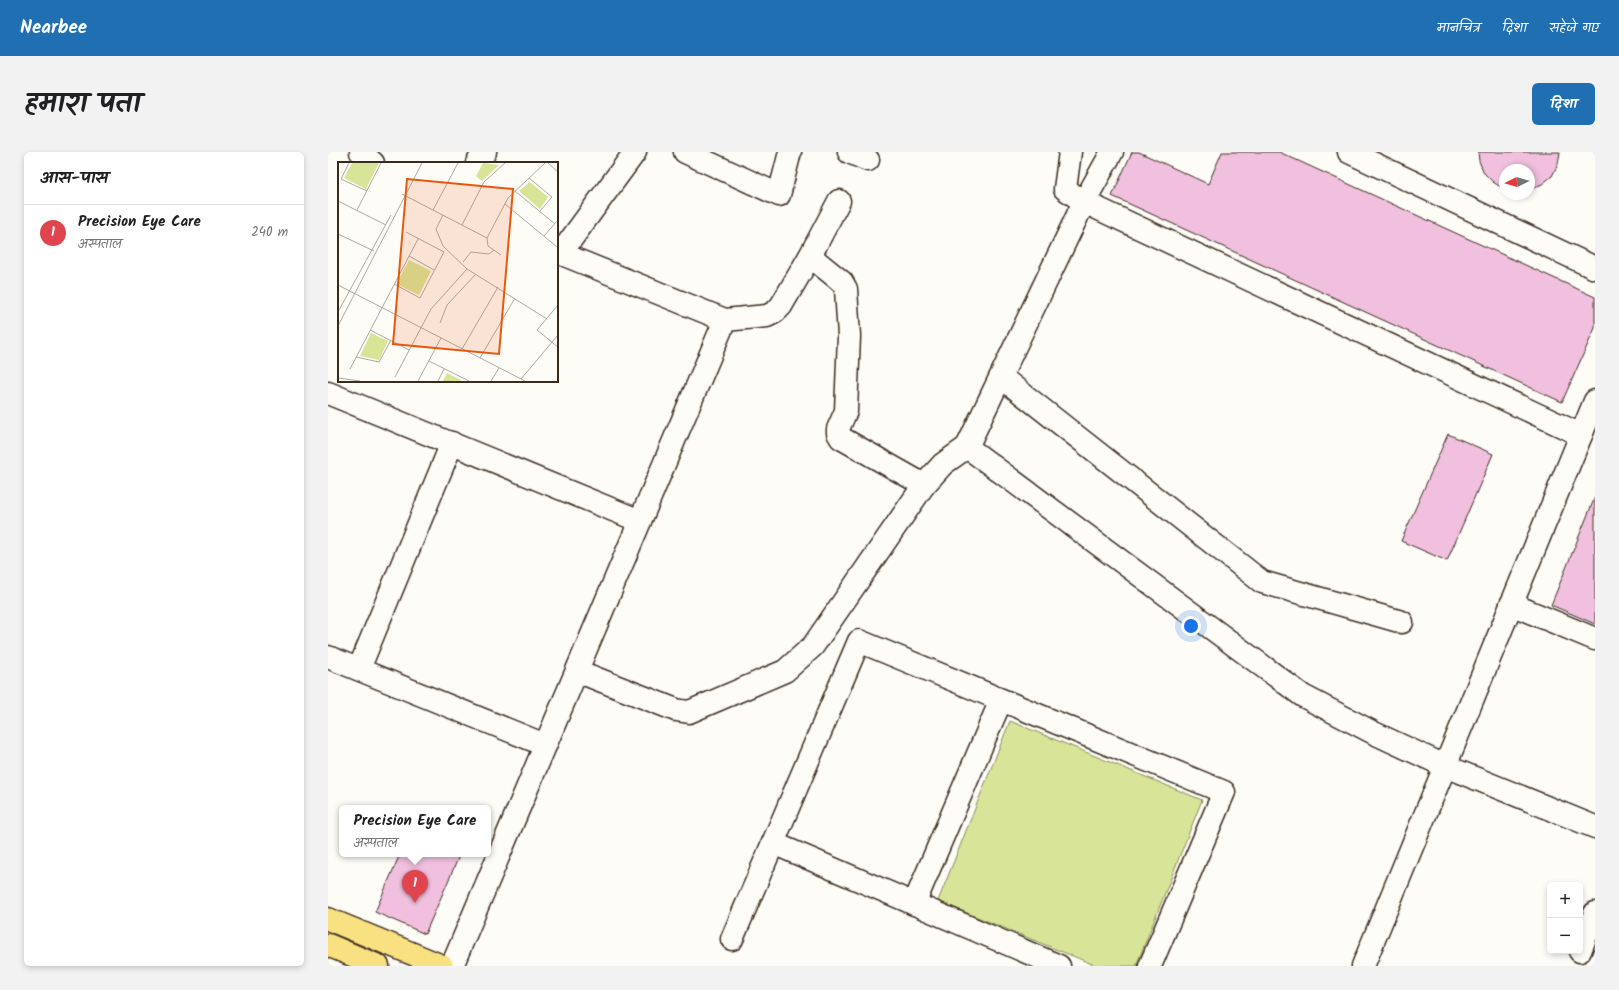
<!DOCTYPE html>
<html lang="hi">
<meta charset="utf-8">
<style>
body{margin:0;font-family:Kalam,"Playpen Sans Deva",sans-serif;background:#f2f2f2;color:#202124}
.controls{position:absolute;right:12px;bottom:12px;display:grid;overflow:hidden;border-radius:6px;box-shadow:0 2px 6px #0003}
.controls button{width:36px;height:36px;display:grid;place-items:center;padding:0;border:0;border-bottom:1px solid #e0e0e0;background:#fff;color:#202124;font:20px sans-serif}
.compass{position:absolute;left:1171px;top:12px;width:36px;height:36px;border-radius:50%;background:#fff;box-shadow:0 2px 6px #0003;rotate:265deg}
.you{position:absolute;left:863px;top:474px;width:14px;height:14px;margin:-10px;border:3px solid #fff;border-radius:50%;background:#1a73e8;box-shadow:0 0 0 6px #1a73e833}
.badge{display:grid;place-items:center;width:26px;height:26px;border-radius:50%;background:#1f6fb2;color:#fff;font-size:13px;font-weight:700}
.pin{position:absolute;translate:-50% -33px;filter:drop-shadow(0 1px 2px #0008)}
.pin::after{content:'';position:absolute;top:21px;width:14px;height:12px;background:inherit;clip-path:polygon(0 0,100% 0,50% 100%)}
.popup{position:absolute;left:11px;top:653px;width:152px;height:52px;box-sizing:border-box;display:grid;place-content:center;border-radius:6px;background:#fff;filter:drop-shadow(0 1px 3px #0005);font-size:13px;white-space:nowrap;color:#757577}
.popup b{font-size:15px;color:#202124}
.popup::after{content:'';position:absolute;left:50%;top:100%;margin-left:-8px;border:8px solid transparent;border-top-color:#fff}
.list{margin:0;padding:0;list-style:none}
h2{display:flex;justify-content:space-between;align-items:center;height:52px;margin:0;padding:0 16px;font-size:17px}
h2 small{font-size:13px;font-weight:400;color:#757577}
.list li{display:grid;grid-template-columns:26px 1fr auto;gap:12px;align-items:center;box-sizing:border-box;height:56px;padding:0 16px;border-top:1px solid #e0e0e0}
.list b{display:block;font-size:15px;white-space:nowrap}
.list p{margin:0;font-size:13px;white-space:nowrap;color:#757577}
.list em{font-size:13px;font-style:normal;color:#757577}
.map{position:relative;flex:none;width:1267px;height:814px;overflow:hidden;border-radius:6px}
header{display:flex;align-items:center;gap:24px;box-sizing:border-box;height:56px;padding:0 20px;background:#1f6fb2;color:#fff}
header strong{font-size:19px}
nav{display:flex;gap:22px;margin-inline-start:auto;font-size:14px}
.intro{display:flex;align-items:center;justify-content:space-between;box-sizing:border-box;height:96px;padding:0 24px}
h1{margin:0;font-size:28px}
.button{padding:10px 18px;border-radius:6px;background:#1f6fb2;color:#fff;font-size:14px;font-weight:700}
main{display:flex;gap:24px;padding:0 24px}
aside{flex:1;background:#fff;border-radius:6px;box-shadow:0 2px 6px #0003}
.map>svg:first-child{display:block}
</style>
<header>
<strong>Nearbee</strong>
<nav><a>मानचित्र</a><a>दिशा</a><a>सहेजे गए</a></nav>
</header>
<div class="intro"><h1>हमारा पता</h1><a class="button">दिशा</a></div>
<main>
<aside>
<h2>आस-पास<small></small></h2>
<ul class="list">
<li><span class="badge" style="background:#e0444e">1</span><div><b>Precision Eye Care</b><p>अस्पताल</p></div><em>240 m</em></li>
</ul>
</aside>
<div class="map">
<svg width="1267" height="814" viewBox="0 0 1267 814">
<rect width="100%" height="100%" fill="#fdfcf7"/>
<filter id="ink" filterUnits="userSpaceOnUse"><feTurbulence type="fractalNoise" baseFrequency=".025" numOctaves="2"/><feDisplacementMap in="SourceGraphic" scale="8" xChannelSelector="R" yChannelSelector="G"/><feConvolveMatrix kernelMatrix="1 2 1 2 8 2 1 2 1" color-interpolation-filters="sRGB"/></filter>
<g filter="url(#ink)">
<polygon fill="#d8e598" stroke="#8a885b" points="682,569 874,648 808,814 769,814 610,749"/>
<g fill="#f1c0df" stroke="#3b2a1e">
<polygon points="804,0 811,0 880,32 894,0 951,0 1267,145 1267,176 1234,250 784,44"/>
<polygon points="1150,0 1232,0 1230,12 1224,24 1214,32 1201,38 1201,18 1177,18 1176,37 1165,30 1156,21 1151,9"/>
<polygon points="1120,282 1165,302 1119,409 1073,389"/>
<polygon points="1267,345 1267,472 1223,453"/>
<polygon points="72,702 132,702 97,782 47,760"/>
</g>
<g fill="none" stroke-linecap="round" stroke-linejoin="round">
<defs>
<g id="minor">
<polyline points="33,0 45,11"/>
<polyline points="357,0 451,43 462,0"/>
<polyline points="521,0 540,8"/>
<polyline points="742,0 737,37 756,50 1253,283"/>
<polyline points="1021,0 1267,116"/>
<polyline points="149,11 157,0"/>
<polyline points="229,100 397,168 439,164 447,160 453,154 482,104 511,49"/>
<polyline points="233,101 307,0"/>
<polyline points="482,104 514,130 518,137 521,184 518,259 510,277 510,281 513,286 596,333"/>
<polyline points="673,225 934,430 1074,470"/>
<polyline points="0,241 312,369"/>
<polyline points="639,295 975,544 1046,581 1117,614 1267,675"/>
<polyline points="1183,452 1267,487"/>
<polyline points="0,505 217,593"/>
<polyline points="31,517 124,291"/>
<polyline points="249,519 348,558 361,560 457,519 485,494 596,333 615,312 639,295 756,50 784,0"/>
<polyline points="445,691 731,814"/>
<polyline points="586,752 673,548"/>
<polyline points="404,787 531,489 896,640 822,814"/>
<polyline points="1252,799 1267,761"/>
<polyline points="124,814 397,168"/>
<polyline points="1035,814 1267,249"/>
</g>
<g id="major">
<polyline points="0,767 114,814"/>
<polyline points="0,793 50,814"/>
</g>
</defs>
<use href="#minor" stroke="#3b2a1e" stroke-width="25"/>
<use href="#major" stroke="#3b2a1e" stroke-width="25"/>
<use href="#minor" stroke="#fdfcf7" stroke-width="22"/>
<use href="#major" stroke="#f9e181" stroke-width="22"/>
</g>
</g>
<g transform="translate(10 10)">
<rect width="220" height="220" fill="#fdfcf7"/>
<path d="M14,1H41L28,27L6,16ZM145,1L161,3L144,19L138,14ZM192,20L210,35L202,47L181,29ZM71,98L93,109L81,133L58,122ZM33,171L50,179L41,198L22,194ZM109,211L123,218V219H105Z" fill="#d8e598"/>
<path fill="none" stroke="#afa8a0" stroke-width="1" d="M11,1L3,17L29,29M210,1L220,10M191,16L214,35L202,49M177,29L217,62M64,32L149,76M0,39L48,63M167,42L219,85L220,83M19,48L43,1M95,48L120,1M105,53L98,67L105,84L129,107L209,157M124,63L146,20L167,1M0,72L36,89M206,74L220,58M163,93L150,84L149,76L170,36L207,1M71,94L96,108M125,100L133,90L151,92L156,88M56,122L82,136L106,90L68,70M0,123L187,219M220,143L199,168L220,185M0,150L53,53M102,161L109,143L138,112M0,164L84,1M32,168L71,188M124,187L160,125M18,195L41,200L53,178M142,196L177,136M91,199L131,219M12,207L80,77M57,215L93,147L129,107M0,216L22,219M183,217L220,173M80,219L103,176M100,219L106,207M153,219L161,206"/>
<path fill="#e8590c" fill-opacity="0.15" stroke="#e8590c" stroke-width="2" d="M69,17L175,27L161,192L55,182Z"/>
<rect width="220" height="220" fill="none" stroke="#3b2a1e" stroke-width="2"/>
</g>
</svg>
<div class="controls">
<button>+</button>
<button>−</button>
</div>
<svg class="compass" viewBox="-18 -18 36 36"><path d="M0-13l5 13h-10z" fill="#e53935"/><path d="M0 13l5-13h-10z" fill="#757577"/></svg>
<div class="you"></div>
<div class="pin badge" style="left:87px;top:751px;background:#e0444e">1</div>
<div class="popup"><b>Precision Eye Care</b>अस्पताल</div>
</div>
</main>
